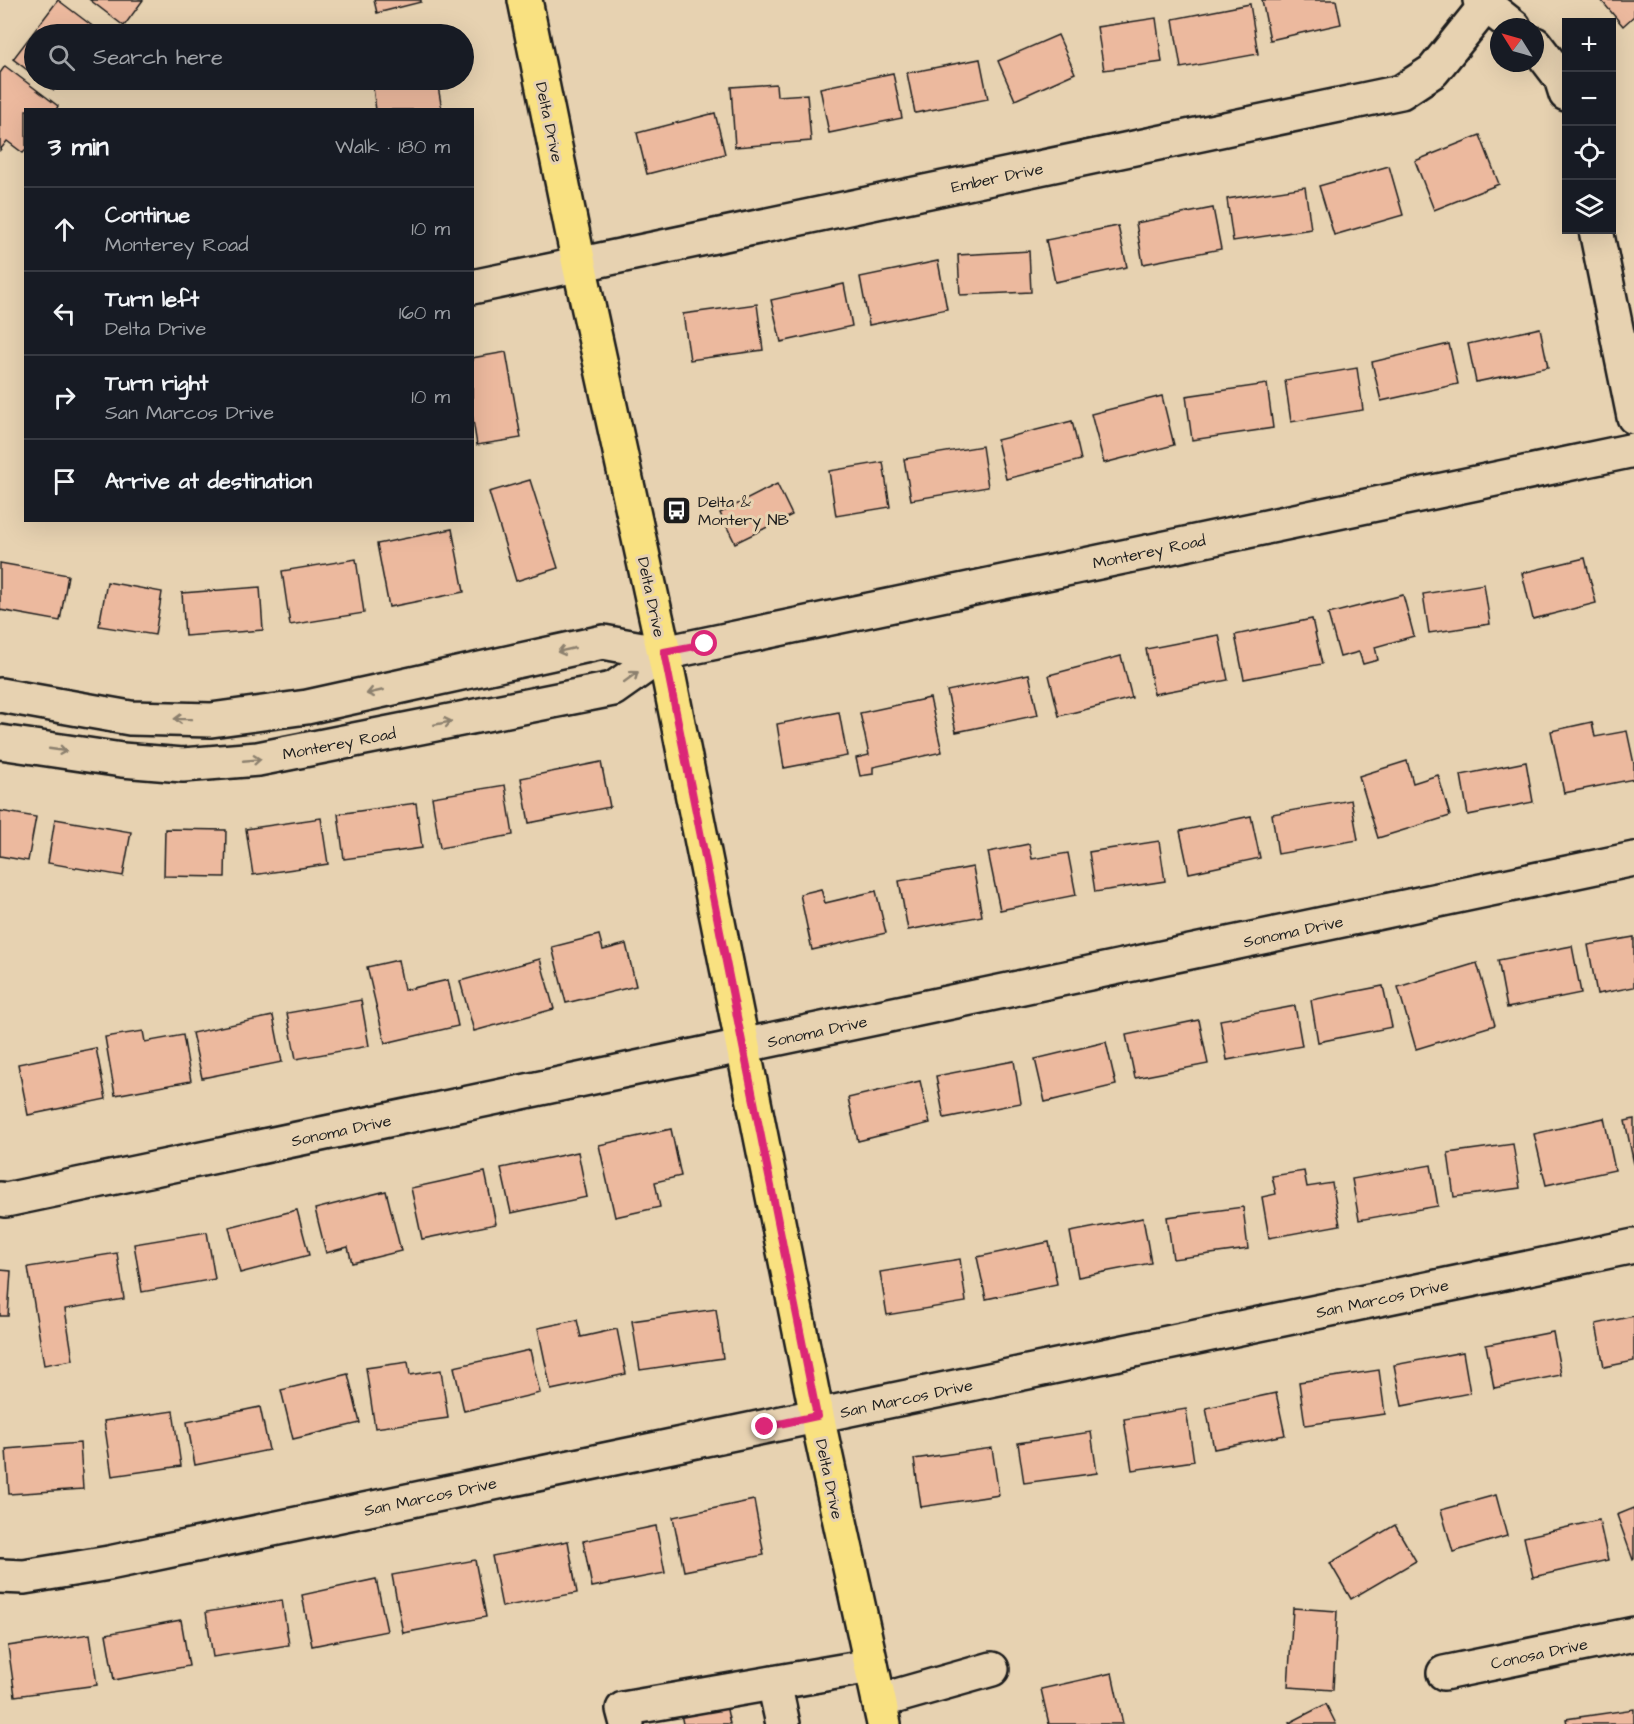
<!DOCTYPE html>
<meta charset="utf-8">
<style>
body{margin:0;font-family:"Architects Daughter",sans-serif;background:#242831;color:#f1f3f6}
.controls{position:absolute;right:18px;top:18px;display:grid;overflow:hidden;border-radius:0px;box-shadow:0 6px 24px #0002}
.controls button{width:54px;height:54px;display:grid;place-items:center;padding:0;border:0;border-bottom:2px solid #363941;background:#171b24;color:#f1f3f6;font:30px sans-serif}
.compass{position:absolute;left:1490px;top:18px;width:54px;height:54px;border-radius:50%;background:#171b24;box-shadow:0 6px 24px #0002;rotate:307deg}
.stop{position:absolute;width:18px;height:18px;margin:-14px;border:4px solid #db2777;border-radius:50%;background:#fff}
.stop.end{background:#db2777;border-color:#fff;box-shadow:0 2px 6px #0008}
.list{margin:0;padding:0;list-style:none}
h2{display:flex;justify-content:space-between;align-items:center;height:78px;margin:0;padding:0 24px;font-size:26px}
h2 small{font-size:20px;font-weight:400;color:#9ea1a6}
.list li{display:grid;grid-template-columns:39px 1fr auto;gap:18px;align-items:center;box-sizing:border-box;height:84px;padding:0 24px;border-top:2px solid #363941}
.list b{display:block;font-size:22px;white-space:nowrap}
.list p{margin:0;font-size:20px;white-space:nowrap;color:#9ea1a6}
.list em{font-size:20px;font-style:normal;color:#9ea1a6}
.icon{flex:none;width:33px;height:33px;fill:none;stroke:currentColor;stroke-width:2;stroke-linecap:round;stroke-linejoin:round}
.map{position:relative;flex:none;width:1634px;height:1724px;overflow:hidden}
.search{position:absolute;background:#171b24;box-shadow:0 6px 24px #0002;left:24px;top:24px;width:450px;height:66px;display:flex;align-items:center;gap:15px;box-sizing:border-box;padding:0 21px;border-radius:33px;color:#9ea1a6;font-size:22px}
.panel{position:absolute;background:#171b24;box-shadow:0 6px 24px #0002;left:24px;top:108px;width:450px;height:414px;border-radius:0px}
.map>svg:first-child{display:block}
</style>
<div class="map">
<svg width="1634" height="1724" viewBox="0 0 1634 1724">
<rect width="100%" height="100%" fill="#e7d2b1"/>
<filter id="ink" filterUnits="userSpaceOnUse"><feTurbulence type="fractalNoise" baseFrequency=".0167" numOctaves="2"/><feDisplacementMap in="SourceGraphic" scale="12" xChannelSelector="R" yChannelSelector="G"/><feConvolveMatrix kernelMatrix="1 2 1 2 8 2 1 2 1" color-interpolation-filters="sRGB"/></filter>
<g filter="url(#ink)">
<g fill="#ecb99e" stroke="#1c1c1c" stroke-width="1.5">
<polygon points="58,0 99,31 96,34 34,34 34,75 13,59"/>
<polygon points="90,0 143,0 124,26"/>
<polygon points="374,0 421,0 421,2 377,13"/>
<polygon points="1262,0 1336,0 1341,24 1270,40"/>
<polygon points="1601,0 1634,0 1634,16 1623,26"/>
<polygon points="1250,4 1258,54 1181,68 1173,19"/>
<polygon points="1156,18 1162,62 1104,70 1097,27"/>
<polygon points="1058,35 1075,73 1015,100 998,61"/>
<polygon points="980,59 988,99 915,113 907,73"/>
<polygon points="5,66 58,106 56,110 26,110 26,150 23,153 7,141 0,150 0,73"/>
<polygon points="893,73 902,118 829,133 820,88"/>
<polygon points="40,80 63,80 54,90"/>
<polygon points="372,80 437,80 442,110 376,110"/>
<polygon points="776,84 777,96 807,94 811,141 735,147 731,87"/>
<polygon points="715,113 725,154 647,174 637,133"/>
<polygon points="1480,135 1499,184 1434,210 1415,161"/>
<polygon points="1389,166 1403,215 1334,235 1319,186"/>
<polygon points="1305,187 1311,229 1233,241 1227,199"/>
<polygon points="1213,208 1221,249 1143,264 1136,223"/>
<polygon points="1118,226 1127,267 1055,282 1046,240"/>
<polygon points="1029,251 1031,292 960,295 958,255"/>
<polygon points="938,261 947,309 869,325 860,277"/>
<polygon points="844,284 852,326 781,342 771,300"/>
<polygon points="757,304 763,350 690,360 683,314"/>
<polygon points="1540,328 1548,367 1476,382 1468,344"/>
<polygon points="1449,344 1458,384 1381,401 1372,362"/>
<polygon points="506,352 521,438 477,445 472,414 472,358"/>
<polygon points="1357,368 1363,410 1291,422 1285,380"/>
<polygon points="1267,384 1273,428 1192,440 1186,396"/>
<polygon points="1162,396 1174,445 1104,463 1091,414"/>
<polygon points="1072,421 1081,460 1006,479 997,440"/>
<polygon points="982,446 988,487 911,500 904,459"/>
<polygon points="883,462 890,507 836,516 829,471"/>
<polygon points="530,480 558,568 516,581 489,492"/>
<polygon points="777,484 792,515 735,543 720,513"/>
<polygon points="452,529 464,592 389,607 377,544"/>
<polygon points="1585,558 1596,603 1533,619 1522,573"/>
<polygon points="356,559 364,613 290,625 282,571"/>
<polygon points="0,563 68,575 60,621 0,610"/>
<polygon points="107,582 162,592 155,635 99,626"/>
<polygon points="1484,584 1490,624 1429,633 1423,594"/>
<polygon points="260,587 263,630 185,636 182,593"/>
<polygon points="1403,595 1414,636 1375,647 1378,660 1363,664 1359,652 1340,657 1328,614"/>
<polygon points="1312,619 1322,664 1244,679 1235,635"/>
<polygon points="1219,635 1228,680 1154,694 1146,649"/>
<polygon points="1121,656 1132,698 1059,716 1049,675"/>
<polygon points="1029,674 1038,715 956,732 947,691"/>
<polygon points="930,698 942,752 873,767 873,774 860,776 856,758 869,755 860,713"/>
<polygon points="839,712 847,756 784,768 777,724"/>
<polygon points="1592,722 1595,737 1627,731 1634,764 1634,779 1564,793 1551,731"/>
<polygon points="1407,761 1413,783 1438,775 1450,816 1378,838 1359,776"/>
<polygon points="601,762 610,807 529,823 521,778"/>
<polygon points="1526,762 1533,802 1468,815 1461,775"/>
<polygon points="505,785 513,835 440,848 432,797"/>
<polygon points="1351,800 1358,840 1278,854 1272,814"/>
<polygon points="416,803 422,848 344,859 338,814"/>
<polygon points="0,811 36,817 28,861 0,856"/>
<polygon points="1251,816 1260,858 1189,873 1180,831"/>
<polygon points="321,818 328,864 253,875 246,829"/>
<polygon points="55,819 131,832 123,876 48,863"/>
<polygon points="165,829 226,830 225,877 164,876"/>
<polygon points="1159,841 1165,881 1095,892 1089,852"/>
<polygon points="1029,844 1032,859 1068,853 1076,895 1000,910 988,852"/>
<polygon points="973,867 982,916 908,930 899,881"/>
<polygon points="821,889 825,903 876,891 886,933 812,950 800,894"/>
<polygon points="599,935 603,950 626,944 636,986 566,1003 552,947"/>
<polygon points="1634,937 1634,987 1597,994 1588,945"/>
<polygon points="1572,946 1581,993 1507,1008 1498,960"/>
<polygon points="540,959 554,1009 474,1031 460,981"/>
<polygon points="398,960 404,990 448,980 458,1026 385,1043 367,967"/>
<polygon points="1477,963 1495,1025 1416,1049 1398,987"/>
<polygon points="1383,986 1392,1027 1318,1042 1311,1000"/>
<polygon points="361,1000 369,1046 296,1059 287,1013"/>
<polygon points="1295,1006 1302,1046 1227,1060 1220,1020"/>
<polygon points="273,1016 282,1062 202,1078 192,1033"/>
<polygon points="1199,1020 1208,1064 1135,1078 1126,1035"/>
<polygon points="143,1031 145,1042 183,1035 191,1081 115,1095 105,1037"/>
<polygon points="1106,1042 1116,1085 1045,1102 1035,1059"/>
<polygon points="96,1048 106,1099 28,1115 18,1064"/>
<polygon points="1014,1061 1021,1103 944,1118 936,1076"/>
<polygon points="920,1081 930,1123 858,1141 848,1098"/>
<polygon points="1604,1118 1615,1170 1546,1185 1534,1134"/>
<polygon points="1634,1119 1634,1164 1625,1121"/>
<polygon points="671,1129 681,1176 655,1182 660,1207 615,1217 599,1145"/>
<polygon points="1513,1144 1520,1188 1454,1197 1448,1153"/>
<polygon points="578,1152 587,1197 511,1213 501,1168"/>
<polygon points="1431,1165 1438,1206 1359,1220 1352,1179"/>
<polygon points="1304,1171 1307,1187 1332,1183 1340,1225 1269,1238 1262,1197 1276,1194 1272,1176"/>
<polygon points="485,1172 496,1224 422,1239 411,1188"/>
<polygon points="386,1191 401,1251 352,1263 348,1247 326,1253 315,1209"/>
<polygon points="1243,1207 1248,1249 1173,1259 1167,1217"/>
<polygon points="297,1210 309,1255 240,1273 229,1227"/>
<polygon points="1143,1218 1151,1263 1078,1277 1070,1232"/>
<polygon points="207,1232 215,1279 142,1292 134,1244"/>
<polygon points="1049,1242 1057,1284 986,1299 977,1257"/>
<polygon points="117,1253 124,1299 65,1309 73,1360 44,1365 28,1267"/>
<polygon points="960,1259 966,1302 887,1315 880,1272"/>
<polygon points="0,1270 11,1271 8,1316 0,1316"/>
<polygon points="716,1309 723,1358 640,1370 632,1321"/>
<polygon points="1634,1316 1634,1361 1604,1367 1596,1324"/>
<polygon points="577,1320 581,1337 617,1329 626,1374 551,1390 538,1328"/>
<polygon points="1553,1332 1561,1375 1494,1388 1486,1345"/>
<polygon points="530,1350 540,1393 464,1411 454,1367"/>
<polygon points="1463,1352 1470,1393 1402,1406 1394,1365"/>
<polygon points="408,1362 410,1375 441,1370 448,1418 375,1428 366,1368"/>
<polygon points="1379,1370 1385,1414 1305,1425 1299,1382"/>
<polygon points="348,1374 360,1423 293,1439 281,1390"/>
<polygon points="1276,1393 1285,1435 1214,1449 1206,1408"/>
<polygon points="260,1407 269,1450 195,1465 187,1422"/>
<polygon points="1186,1409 1194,1461 1132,1470 1124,1419"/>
<polygon points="173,1411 181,1466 112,1476 104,1421"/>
<polygon points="1091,1432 1097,1473 1024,1483 1018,1443"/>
<polygon points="80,1443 83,1489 9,1494 6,1449"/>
<polygon points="992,1448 999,1495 921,1507 914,1459"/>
<polygon points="1496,1495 1507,1536 1453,1552 1441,1510"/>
<polygon points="754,1500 764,1555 684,1571 673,1517"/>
<polygon points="1634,1508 1634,1559 1633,1560 1617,1515"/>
<polygon points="1599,1520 1608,1560 1533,1577 1524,1537"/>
<polygon points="1395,1525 1416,1561 1351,1599 1330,1563"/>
<polygon points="656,1526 665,1573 592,1587 583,1541"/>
<polygon points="568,1541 577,1593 502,1607 492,1556"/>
<polygon points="475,1560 486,1617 403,1633 392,1575"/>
<polygon points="376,1579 387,1631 312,1646 302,1595"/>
<polygon points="282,1600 289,1645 213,1657 206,1612"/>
<polygon points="1293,1608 1337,1611 1333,1690 1288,1687"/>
<polygon points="181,1620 189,1666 114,1680 106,1634"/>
<polygon points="90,1634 97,1685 15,1696 8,1646"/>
<polygon points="1112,1673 1123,1724 1049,1724 1041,1689"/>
<polygon points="1326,1704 1336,1724 1290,1724 1289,1723"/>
<polygon points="726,1705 730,1724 683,1724 681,1714"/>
<polygon points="1634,1709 1634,1724 1567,1724 1566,1719"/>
</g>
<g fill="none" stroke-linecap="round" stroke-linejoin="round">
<defs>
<g id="minor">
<polyline points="1480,0 1514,27"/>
<polyline points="1535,44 1561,78 1566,94"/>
<polyline points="1596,230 1634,417"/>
<polyline points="472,287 1401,92 1433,71 1486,5"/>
<polyline points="0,695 130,718 211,720 307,707 603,642 664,653 1634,450"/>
<polyline points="0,742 122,760 183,765 258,759 613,689 664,653"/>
<polyline points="0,1199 6,1200 25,1196 1634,859"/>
<polyline points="0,1576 24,1577 109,1563 1634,1246"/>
<polyline points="1444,1673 1634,1634"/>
<polyline points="774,1683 783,1724"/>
<polyline points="879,1701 992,1669"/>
<polyline points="627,1724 623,1709 871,1666"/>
</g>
<polyline id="major" points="525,0 579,264 664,653 817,1416 884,1724"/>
</defs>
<use href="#minor" stroke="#1c1c1c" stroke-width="38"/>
<use href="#major" stroke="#1c1c1c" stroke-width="38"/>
<use href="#minor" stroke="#e7d2b1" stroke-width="33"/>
<use href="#major" stroke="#f9e181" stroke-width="33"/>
</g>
<defs><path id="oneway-shaft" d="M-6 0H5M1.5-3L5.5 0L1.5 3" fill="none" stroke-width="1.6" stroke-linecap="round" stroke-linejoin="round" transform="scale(1.5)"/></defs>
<g stroke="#8c806e">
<use href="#oneway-shaft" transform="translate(566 650) rotate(167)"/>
<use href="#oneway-shaft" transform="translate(631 677) rotate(-36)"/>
<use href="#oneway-shaft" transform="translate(375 692) rotate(167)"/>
<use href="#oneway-shaft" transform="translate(183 719) rotate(-179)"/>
<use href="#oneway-shaft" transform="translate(443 723) rotate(-11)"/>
<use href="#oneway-shaft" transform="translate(58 750) rotate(8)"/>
<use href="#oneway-shaft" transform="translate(252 760) rotate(-5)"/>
</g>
</g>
<g fill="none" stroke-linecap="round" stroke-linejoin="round" filter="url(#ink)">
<polyline stroke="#db2777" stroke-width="8" points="705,644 664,652 817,1416 765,1427"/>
</g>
<defs>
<symbol id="bus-square" viewBox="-11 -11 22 22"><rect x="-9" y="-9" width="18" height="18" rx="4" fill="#1c1c1c" stroke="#e7d2b1"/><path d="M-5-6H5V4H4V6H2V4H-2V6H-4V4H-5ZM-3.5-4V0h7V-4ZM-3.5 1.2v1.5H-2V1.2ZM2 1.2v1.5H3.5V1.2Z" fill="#fff"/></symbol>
</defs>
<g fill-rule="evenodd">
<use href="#bus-square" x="660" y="494" width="33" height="33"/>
</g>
<g text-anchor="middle" stroke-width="6" stroke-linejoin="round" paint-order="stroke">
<g font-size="16" fill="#1c1c1c" stroke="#e7d2b1">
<text transform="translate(550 122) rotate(78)" y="6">Delta Drive</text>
<text transform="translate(997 177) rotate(-12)" y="6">Ember Drive</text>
<text transform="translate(1149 551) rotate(-12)" y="6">Monterey Road</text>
<text transform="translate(652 597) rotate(78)" y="6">Delta Drive</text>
<text transform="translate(339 743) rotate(-11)" y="6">Monterey Road</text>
<text transform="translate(1293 931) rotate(-12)" y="6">Sonoma Drive</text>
<text transform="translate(817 1031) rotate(-12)" y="6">Sonoma Drive</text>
<text transform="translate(341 1130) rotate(-12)" y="6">Sonoma Drive</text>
<text transform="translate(1382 1298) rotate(-12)" y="6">San Marcos Drive</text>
<text transform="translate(906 1398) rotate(-12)" y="6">San Marcos Drive</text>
<text transform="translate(830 1479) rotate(78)" y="6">Delta Drive</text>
<text transform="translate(430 1496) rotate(-12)" y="6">San Marcos Drive</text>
<text transform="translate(1539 1653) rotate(-12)" y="6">Conosa Drive</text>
</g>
<g font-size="16" fill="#1c1c1c" stroke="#e7d2b1" text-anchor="start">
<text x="698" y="507">Delta &amp;<tspan x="698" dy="18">Montery NB</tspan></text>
</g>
</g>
</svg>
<div class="controls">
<button>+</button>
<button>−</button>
<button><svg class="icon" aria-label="locate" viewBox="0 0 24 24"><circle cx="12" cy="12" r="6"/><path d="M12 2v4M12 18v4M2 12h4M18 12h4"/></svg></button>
<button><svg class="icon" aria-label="layers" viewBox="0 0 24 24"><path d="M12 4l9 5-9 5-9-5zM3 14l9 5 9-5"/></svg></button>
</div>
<svg class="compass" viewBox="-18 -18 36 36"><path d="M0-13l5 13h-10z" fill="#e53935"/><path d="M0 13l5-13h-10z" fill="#9ea1a6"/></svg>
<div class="stop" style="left:705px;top:644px"></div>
<div class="stop end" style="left:765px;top:1427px"></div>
<div class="search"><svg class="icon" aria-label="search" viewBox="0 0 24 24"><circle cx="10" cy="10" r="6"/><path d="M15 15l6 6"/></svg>Search here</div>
<section class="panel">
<h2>3 min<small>Walk · 180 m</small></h2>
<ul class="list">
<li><svg class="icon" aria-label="ahead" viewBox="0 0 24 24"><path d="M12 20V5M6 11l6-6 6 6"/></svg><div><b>Continue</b><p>Monterey Road</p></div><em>10 m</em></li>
<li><svg class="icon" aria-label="left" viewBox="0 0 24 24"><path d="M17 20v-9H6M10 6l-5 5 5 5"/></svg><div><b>Turn left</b><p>Delta Drive</p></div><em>160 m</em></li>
<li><svg class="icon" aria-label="right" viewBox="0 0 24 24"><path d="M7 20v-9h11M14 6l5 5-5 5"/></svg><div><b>Turn right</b><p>San Marcos Drive</p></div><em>10 m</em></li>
<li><svg class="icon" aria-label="arrive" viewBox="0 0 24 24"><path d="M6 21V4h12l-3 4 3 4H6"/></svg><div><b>Arrive at destination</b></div></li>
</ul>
</section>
</div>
